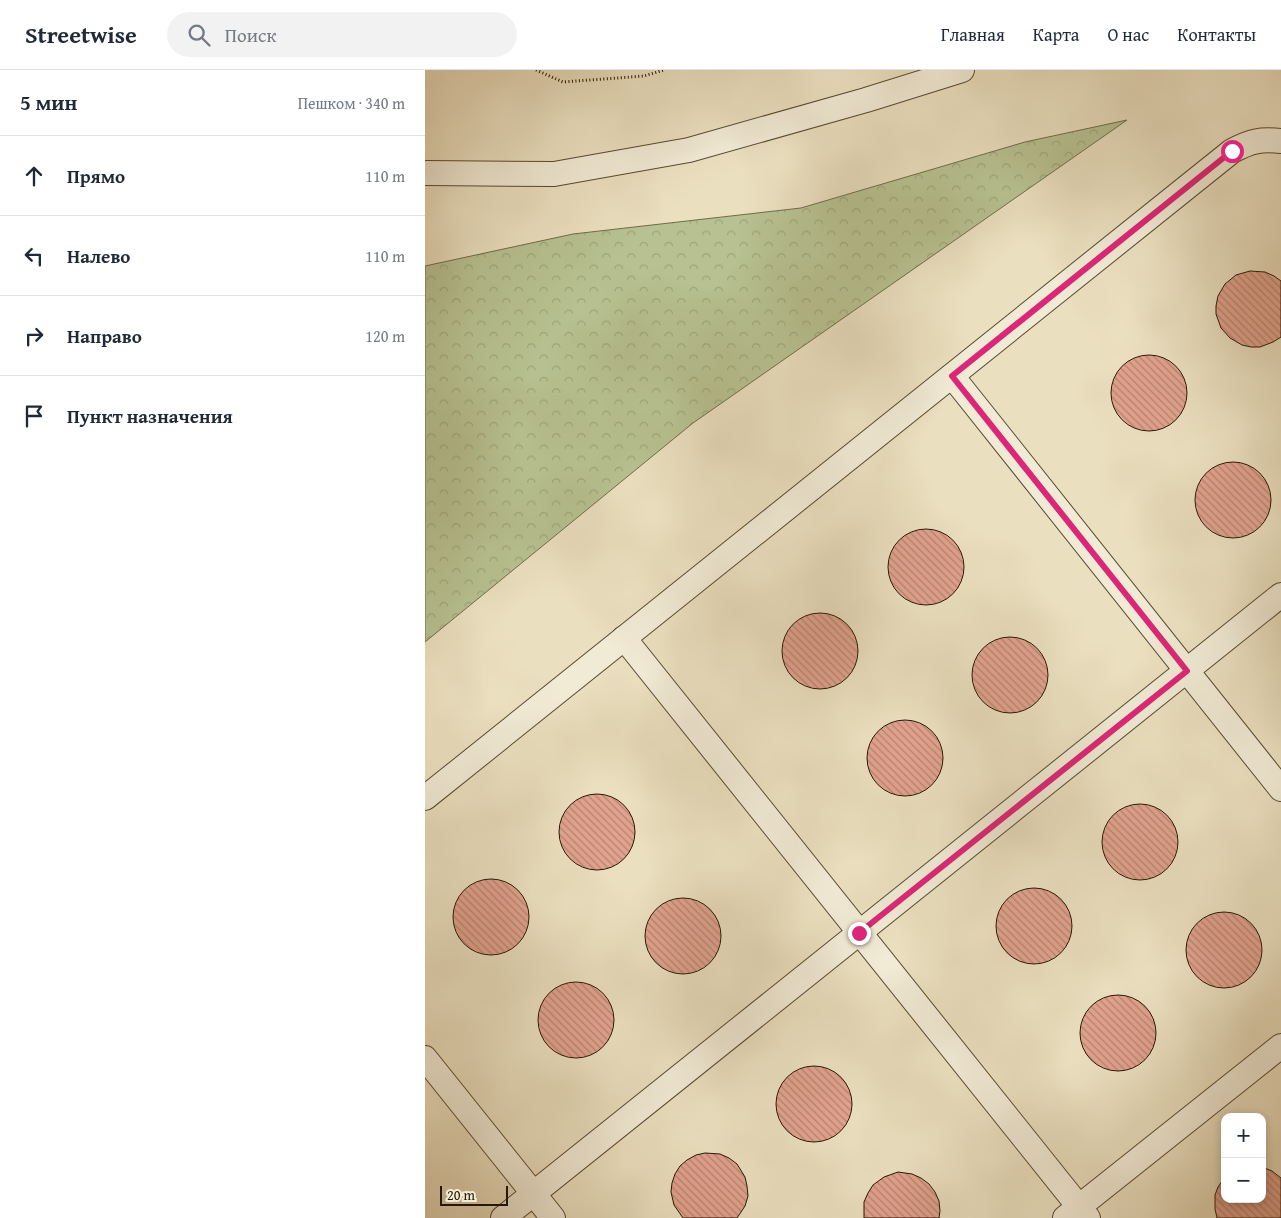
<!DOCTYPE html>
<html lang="ru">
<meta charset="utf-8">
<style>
body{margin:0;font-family:"Gentium Book Plus",serif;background:#f2f2f3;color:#1f2937}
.controls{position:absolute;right:15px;bottom:15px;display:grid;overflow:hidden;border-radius:10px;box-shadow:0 2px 8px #0003}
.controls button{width:45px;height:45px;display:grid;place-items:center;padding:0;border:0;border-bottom:1px solid #e0e1e3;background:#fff;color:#1f2937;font:25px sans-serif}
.scale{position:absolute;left:15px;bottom:12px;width:68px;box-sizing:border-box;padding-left:5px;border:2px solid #291801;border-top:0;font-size:14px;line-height:18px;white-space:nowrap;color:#291801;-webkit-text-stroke:4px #f1ead5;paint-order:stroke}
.stop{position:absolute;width:15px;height:15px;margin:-11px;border:4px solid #db2777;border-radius:50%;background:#fff}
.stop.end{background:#db2777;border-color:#fff;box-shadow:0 1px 5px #0008}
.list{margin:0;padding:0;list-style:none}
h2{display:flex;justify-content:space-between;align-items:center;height:65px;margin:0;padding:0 20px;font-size:21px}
h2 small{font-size:16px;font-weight:400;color:#747a83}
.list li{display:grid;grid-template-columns:32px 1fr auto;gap:15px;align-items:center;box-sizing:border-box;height:80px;padding:0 20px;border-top:1px solid #e0e1e3}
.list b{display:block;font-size:19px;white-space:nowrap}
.list em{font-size:16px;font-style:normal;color:#747a83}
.icon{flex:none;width:28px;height:28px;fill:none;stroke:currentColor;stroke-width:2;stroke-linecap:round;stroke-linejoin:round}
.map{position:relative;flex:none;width:856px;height:1148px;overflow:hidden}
header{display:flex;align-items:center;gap:30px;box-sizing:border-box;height:70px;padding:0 25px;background:#fff;border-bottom:1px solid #e0e1e3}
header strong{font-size:24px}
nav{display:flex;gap:28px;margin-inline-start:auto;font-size:18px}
.search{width:350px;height:45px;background:#f2f2f3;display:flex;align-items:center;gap:12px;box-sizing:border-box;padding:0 18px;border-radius:28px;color:#747a83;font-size:19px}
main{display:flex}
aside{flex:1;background:#fff}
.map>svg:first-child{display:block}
</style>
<header>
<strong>Streetwise</strong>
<div class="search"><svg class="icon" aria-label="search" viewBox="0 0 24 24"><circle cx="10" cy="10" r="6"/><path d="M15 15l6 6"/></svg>Поиск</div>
<nav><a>Главная</a><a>Карта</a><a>О нас</a><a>Контакты</a></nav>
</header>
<main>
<aside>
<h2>5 мин<small>Пешком · 340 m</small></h2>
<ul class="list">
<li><svg class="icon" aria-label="ahead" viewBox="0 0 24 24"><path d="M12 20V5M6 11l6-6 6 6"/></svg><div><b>Прямо</b></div><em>110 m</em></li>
<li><svg class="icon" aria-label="left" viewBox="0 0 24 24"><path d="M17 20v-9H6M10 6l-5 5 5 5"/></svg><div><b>Налево</b></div><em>110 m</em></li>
<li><svg class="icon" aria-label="right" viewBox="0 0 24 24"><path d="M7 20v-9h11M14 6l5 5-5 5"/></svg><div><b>Направо</b></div><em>120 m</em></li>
<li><svg class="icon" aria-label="arrive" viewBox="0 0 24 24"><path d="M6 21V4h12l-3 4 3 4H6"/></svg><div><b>Пункт назначения</b></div></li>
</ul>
</aside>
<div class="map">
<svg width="856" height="1148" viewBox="0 0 856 1148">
<defs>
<pattern id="forest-crowns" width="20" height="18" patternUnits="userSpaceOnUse" patternTransform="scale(1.25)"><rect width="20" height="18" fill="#b7c191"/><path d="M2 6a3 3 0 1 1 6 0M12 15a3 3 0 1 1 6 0" fill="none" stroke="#9da57b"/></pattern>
<pattern id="building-back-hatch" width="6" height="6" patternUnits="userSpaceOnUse" patternTransform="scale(1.25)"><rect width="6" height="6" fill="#e1a28e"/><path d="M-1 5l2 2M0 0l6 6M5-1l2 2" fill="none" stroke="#b68372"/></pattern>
</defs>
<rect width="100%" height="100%" fill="#eadfbf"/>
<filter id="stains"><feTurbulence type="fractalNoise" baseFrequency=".004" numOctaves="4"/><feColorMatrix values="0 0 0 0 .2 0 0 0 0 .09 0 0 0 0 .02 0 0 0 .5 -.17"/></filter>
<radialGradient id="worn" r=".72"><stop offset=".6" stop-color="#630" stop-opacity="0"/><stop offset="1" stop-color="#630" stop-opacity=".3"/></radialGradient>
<polygon fill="url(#forest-crowns)" stroke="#706c49" points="702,50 268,353 0,572 0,196 148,164 376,138 600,72"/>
<g fill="url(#building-back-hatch)" stroke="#291801">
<polygon points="825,201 840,202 849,206 856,211 856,267 848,272 835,277 826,277 817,275 805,268 796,258 791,244 791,236 793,226 800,214 811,205"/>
<circle cx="724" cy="323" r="38"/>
<circle cx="808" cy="430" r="38"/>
<circle cx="501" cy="497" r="38"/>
<circle cx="395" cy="581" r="38"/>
<circle cx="585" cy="605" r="38"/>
<circle cx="480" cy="688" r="38"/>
<circle cx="172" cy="762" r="38"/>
<circle cx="715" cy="772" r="38"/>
<circle cx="66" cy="847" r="38"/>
<circle cx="609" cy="856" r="38"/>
<circle cx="258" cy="866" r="38"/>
<circle cx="799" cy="880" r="38"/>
<circle cx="151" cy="950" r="38"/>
<circle cx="693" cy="963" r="38"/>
<circle cx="389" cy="1034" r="38"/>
<polygon points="280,1083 295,1084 304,1088 312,1094 320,1107 322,1116 323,1126 320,1136 312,1148 258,1148 249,1135 246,1122 247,1113 250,1104 255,1096 262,1090 271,1085"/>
<polygon points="837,1097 847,1101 856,1108 856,1148 792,1148 790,1139 790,1125 793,1117 800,1107 800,1129 837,1129"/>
<polygon points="473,1102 487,1104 496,1108 504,1114 510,1122 514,1131 515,1141 514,1148 439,1148 439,1132 443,1123 448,1115 459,1107"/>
</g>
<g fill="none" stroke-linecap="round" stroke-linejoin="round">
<defs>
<g id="minor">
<polyline points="0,103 129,104 264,80 441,30 537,0"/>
<polyline points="527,306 856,719"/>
<polyline points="199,568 663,1148"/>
<path d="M0,728L807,81C826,71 835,69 856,71"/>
<polyline points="0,988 128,1148"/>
<polyline points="78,1148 856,525"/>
<polyline points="640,1148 856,976"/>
</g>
</defs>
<use href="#minor" stroke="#594a30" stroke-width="26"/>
<polyline stroke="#291801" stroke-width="3" stroke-dasharray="1 2.5" stroke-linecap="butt" points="111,0 138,12 219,6 239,0"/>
<use href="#minor" stroke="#f1ead5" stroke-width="24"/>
</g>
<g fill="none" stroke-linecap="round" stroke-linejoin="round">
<polyline stroke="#db2777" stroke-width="6" points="434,863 762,601 527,306 807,81"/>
</g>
<rect width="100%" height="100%" filter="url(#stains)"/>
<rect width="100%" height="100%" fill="url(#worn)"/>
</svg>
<div class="controls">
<button>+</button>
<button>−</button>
</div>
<div class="scale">20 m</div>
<div class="stop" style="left:807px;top:81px"></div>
<div class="stop end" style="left:434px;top:863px"></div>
</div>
</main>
